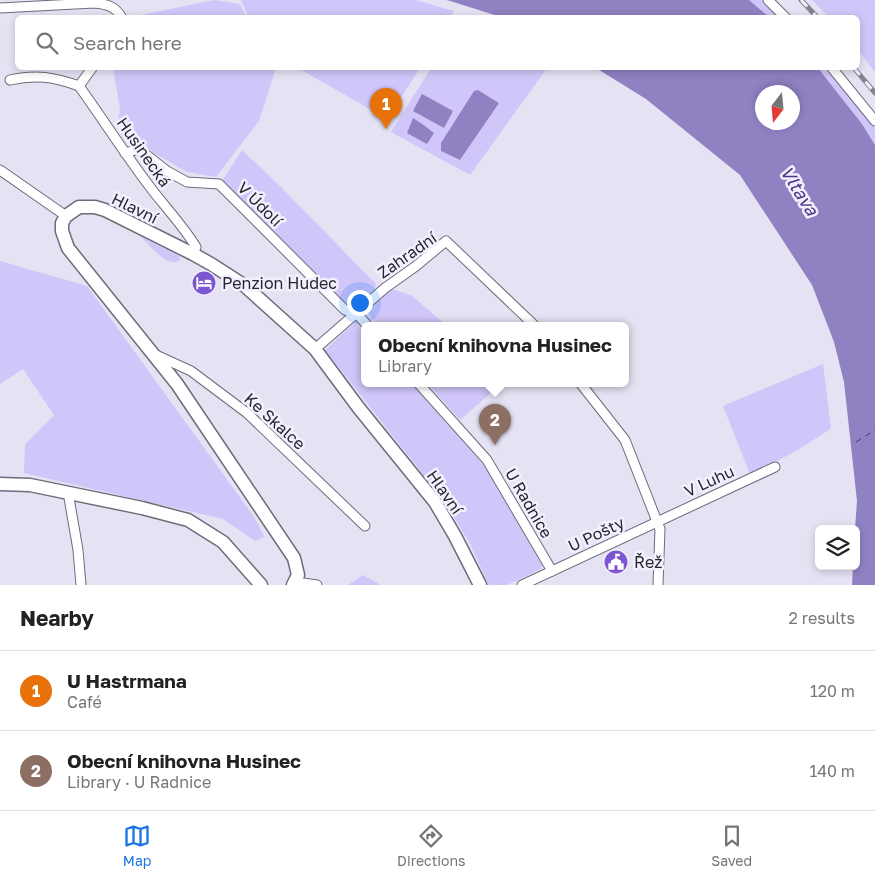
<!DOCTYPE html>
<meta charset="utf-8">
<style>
body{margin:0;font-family:"Golos Text",sans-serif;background:#f6f6f6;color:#222}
.controls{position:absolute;right:15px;bottom:15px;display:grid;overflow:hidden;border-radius:8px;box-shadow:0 2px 8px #0003}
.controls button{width:45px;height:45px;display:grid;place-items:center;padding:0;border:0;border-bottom:1px solid #e0e0e0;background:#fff;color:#222;font:25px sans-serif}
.compass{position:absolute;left:755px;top:85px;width:45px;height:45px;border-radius:50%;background:#fff;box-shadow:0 2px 8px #0003;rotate:196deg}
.you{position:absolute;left:359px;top:302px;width:18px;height:18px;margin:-12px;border:4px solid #fff;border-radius:50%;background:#1a73e8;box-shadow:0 0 0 8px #1a73e833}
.badge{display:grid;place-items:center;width:32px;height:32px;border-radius:50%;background:#1a73e8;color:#fff;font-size:16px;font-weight:700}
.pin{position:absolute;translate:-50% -41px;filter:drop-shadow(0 1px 2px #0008)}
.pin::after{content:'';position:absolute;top:26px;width:18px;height:15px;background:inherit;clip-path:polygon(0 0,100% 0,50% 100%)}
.popup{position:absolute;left:361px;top:322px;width:268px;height:65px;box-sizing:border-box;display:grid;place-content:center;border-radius:8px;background:#fff;filter:drop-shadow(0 1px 4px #0005);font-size:16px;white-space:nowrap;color:#767676}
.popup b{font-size:19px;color:#222}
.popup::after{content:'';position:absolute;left:50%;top:100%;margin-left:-10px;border:10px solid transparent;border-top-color:#fff}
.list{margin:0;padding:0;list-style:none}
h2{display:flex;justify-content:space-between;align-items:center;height:65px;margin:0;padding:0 20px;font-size:21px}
h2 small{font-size:16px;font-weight:400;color:#767676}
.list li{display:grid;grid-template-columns:32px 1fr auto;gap:15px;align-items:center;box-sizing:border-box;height:80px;padding:0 20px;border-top:1px solid #e0e0e0}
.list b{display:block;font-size:19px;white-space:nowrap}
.list p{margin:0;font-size:16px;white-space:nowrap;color:#767676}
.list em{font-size:16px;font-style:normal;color:#767676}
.icon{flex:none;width:28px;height:28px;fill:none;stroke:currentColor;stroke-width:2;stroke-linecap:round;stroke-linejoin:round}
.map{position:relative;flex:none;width:875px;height:585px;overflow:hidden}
.search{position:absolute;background:#fff;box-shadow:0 2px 8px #0003;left:15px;right:15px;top:15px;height:55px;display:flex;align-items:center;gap:12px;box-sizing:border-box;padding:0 18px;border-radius:8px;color:#767676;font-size:19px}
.sheet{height:225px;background:#fff}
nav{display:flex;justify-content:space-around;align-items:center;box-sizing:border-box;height:70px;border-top:1px solid #e0e0e0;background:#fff;font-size:14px;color:#767676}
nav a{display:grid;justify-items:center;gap:2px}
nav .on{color:#1a73e8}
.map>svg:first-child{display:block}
</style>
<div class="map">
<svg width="875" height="585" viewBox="0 0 875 585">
<rect width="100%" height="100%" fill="#e5e2f4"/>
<g fill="#d1c6f9" fill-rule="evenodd">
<polygon points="214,0 240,4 246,17 135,17 136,16"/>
<polygon points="241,0 416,0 454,11 450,18 249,18"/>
<polygon points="749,0 764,0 784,17 769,17"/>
<polygon points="812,0 875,0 875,72 858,50 858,18 829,17"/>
<polygon points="113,68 276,68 259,121 216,177 187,172 154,153 118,123 120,109"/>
<polygon points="298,68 420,68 387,119"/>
<path d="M431,68H547L470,175L391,132ZM478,90L499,103L460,160L441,151Z"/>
<polygon points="818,68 831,68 857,100 875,129 875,145 862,124"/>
<polygon points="242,150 278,184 376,284 375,289 352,310 222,181"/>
<path d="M141,237L179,256L180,260C167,269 150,245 141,237Z"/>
<polygon points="0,261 87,286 252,514 265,537 255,541 223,519 24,473 25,444 54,415 23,369 0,384"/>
<polygon points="391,289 411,295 447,326 378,326 367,312"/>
<polygon points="357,320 365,330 365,384 412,384 487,469 543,563 541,569 507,585 489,585 469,542 444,501 325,350"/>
<path d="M823,364L831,428C805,447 779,461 750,474L723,406Z"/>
<polygon points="428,384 501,384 460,420"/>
<polygon points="363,575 381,585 348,585"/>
</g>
<g fill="#9081c2" fill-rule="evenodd">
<polygon points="447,0 749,0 769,17 501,17"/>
<path d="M596,68H818L862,124L875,145V585H852L853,566H856L855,529L857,501L844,382L834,342L812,285L740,175L646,99ZM762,92H792V122H762Z"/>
<polygon points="478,90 499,103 460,160 441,151 441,143 474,91"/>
<polygon points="422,94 453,111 444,128 413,111"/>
<polygon points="413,118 425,126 434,133 427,144 407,133"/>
</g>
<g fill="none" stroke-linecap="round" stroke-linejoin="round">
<polyline stroke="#4f3685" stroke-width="1" stroke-dasharray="6 5" stroke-linecap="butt" points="856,442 875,430"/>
<defs>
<g id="street">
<polyline points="768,0 786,18"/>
<path d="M0,8L94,3C107,4 115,6 122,18"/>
<path d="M92,68L79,86C102,118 123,151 147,183C163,205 182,224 196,247L193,254"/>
<polyline points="832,68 875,121"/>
<path d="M10,80C36,74 54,77 79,86"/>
<polyline points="125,153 139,149 167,171 187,182 219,184 345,310 357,314 368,326"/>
<polyline points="0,170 66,216"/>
<polyline points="315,349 385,288 416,266 446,241 535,326"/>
<polyline points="154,354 191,371 247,413 365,526"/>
<polyline points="419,384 487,460 552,571"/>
<polyline points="581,384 625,440 660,529 658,585"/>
<polyline points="68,492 78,550 81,585"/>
<polyline points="296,582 317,585"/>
<polyline points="522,585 775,467"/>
</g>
<g id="secondary">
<polyline points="0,484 30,485 142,508 188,520 223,542 261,585"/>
<polyline points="293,585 298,575 294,558 177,384 68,248 62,231 62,223 66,216 79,207 95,207 105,210 193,254 211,264 245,286 315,349 358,407 435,502 455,536 480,585"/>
</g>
</defs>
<use href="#street" stroke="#6e6b7b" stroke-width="11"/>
<use href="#secondary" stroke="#6e6b7b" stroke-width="15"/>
<use href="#street" stroke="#fff" stroke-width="9"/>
<use href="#secondary" stroke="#fff" stroke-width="12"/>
<defs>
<g id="rail">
<polyline points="801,0 818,18"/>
<polyline points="854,68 875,93"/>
</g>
</defs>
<use href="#rail" stroke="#85838f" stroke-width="5"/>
<use href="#rail" stroke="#f2f0ff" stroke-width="3" stroke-dasharray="9" stroke-linecap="butt"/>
</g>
<defs>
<symbol id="hotel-disc" viewBox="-11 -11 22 22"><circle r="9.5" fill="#7d56d0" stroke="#f2f0ff"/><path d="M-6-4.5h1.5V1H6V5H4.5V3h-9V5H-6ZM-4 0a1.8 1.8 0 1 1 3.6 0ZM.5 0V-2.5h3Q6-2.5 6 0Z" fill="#fff"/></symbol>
<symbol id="civic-disc" viewBox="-11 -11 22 22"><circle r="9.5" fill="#7d56d0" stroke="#f2f0ff"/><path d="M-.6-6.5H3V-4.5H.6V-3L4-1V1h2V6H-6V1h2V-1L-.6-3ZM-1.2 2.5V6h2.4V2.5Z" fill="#fff"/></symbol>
</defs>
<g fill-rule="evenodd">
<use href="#hotel-disc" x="190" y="269" width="28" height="28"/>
<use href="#civic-disc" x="602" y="548" width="28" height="28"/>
</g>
<g text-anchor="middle" stroke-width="5" stroke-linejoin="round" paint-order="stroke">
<g font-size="16" fill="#26252b" stroke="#f2f0ff">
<text transform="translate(144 152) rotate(55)" y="6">Husinecká</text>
<text transform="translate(260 204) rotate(45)" y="6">V Údolí</text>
<text transform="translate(135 208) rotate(26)" y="6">Hlavní</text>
<text transform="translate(407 255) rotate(-35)" y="6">Zahradní</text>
<text transform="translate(275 421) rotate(42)" y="6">Ke Skalce</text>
<text transform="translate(709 481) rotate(-25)" y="6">V Luhu</text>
<text transform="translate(445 492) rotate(55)" y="6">Hlavní</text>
<text transform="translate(529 503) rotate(60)" y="6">U Radnice</text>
<text transform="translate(596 534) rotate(-25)" y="6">U Pošty</text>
</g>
<g font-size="16" fill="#26252b" stroke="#f2f0ff" text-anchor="start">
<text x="222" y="289">Penzion Hudec</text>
<text x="634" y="568">Řež</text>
</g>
<g font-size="18" font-style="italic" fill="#4f3685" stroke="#f2f0ff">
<text transform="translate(799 191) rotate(58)" y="6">Vltava</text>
</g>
</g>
</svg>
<div class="controls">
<button><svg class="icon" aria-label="layers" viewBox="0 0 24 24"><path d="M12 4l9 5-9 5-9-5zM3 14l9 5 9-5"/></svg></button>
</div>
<svg class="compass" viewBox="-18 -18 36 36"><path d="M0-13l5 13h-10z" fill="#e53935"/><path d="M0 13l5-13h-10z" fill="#767676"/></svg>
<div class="you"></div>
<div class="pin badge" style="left:386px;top:129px;background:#e8710a">1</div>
<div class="pin badge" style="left:495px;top:445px;background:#8d6e63">2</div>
<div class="popup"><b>Obecní knihovna Husinec</b>Library</div>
<div class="search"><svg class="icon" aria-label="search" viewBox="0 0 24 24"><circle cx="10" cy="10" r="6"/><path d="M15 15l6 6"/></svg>Search here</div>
</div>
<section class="sheet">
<h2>Nearby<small>2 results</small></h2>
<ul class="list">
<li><span class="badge" style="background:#e8710a">1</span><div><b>U Hastrmana</b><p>Café</p></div><em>120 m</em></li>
<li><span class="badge" style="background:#8d6e63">2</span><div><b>Obecní knihovna Husinec</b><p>Library · U Radnice</p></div><em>140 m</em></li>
</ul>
</section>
<nav>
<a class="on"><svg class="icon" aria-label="map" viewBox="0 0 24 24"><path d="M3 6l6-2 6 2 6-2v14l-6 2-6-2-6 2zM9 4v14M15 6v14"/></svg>Map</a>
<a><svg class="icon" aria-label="directions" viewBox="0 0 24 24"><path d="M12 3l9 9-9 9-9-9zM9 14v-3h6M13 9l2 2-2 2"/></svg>Directions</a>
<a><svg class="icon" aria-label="saved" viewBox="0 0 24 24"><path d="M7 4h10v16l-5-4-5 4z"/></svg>Saved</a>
</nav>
